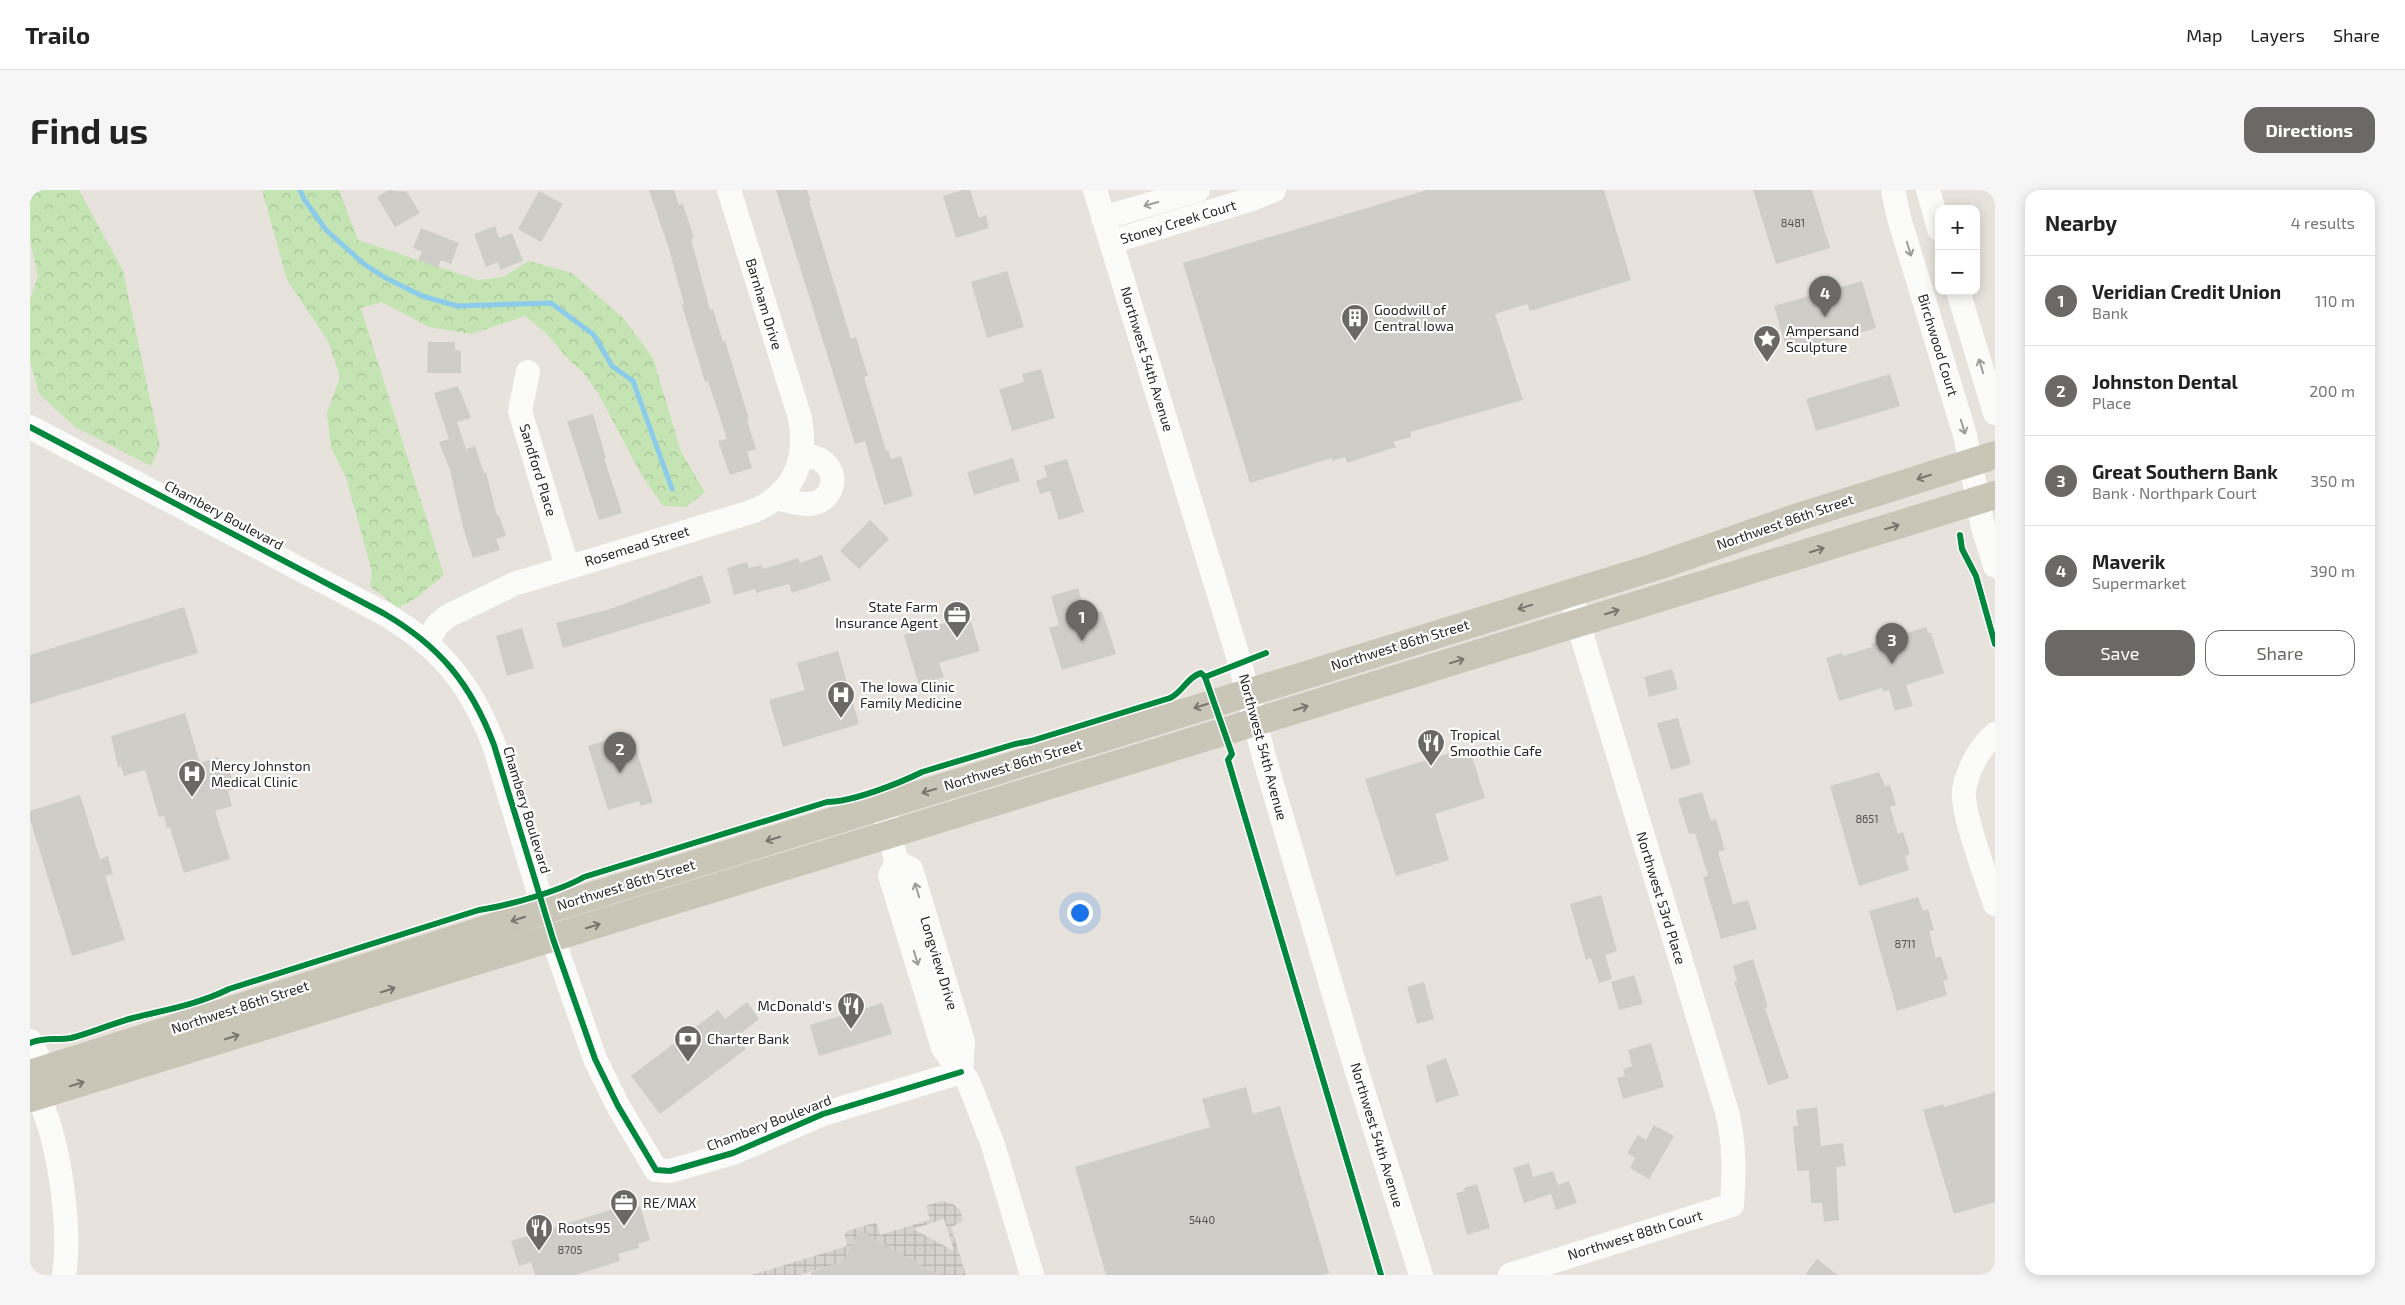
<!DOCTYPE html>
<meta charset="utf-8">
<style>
body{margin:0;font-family:"Exo 2",sans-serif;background:#f6f6f6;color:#222}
.controls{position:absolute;right:15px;top:15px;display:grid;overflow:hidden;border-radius:10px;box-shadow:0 2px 12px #0003}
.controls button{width:45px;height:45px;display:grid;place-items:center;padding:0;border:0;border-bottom:1px solid #e0e0e0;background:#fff;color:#222;font:25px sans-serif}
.you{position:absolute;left:1049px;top:722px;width:18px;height:18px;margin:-12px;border:4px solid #fff;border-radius:50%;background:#1a73e8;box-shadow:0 0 0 8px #1a73e833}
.badge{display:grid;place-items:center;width:32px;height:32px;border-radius:50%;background:#6a6966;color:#fff;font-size:16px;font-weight:700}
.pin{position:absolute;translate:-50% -41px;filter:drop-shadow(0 1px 2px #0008)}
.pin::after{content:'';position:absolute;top:26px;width:18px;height:15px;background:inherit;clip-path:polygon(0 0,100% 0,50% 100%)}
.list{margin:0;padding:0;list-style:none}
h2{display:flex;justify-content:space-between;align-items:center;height:65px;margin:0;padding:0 20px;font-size:21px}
h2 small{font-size:16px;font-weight:400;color:#767676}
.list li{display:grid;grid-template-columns:32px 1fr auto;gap:15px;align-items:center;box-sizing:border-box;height:90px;padding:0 20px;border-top:1px solid #e0e0e0}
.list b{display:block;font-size:19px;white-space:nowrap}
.list p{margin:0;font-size:16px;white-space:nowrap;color:#767676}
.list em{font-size:16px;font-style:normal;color:#767676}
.actions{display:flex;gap:10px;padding:15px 20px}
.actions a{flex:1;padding:11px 0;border:1px solid #6a6966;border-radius:15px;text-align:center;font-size:18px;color:#6a6966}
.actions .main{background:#6a6966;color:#fff}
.map{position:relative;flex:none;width:1965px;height:1085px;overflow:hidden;border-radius:15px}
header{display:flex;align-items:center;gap:30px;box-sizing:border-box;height:70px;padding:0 25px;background:#fff;border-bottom:1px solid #e0e0e0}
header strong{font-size:24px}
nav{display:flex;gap:28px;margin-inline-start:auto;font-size:18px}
.intro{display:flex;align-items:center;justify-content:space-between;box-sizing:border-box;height:120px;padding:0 30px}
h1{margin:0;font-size:35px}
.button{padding:12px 22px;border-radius:15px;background:#6a6966;color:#fff;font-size:18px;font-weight:700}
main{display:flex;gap:30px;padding:0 30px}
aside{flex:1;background:#fff;border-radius:15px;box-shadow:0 2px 12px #0003}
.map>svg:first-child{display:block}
</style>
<header>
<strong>Trailo</strong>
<nav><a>Map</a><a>Layers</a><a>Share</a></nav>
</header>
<div class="intro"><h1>Find us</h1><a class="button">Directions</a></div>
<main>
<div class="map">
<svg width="1965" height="1085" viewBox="0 0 1965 1085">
<defs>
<pattern id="forest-crowns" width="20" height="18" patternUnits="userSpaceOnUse" patternTransform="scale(1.25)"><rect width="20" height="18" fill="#c4e4b3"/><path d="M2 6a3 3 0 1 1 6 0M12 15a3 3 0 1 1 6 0" fill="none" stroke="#a8c49a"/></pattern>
<pattern id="plaza-grid" width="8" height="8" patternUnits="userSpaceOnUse" patternTransform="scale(1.25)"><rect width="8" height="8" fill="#d5d1cb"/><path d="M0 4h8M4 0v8" fill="none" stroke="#b7b3ae"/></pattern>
</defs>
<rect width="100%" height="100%" fill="#e7e3dc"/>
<g fill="url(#forest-crowns)">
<polygon points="0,0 49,0 93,81 130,256 121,276 45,237 9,204 0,171 0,110 8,86 0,50"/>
<polygon points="232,0 309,0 328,50 448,90 473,87 499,71 542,83 594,129 623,168 651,262 675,302 656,317 633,316 611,284 568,203 552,181 540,171 516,143 495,126 441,144 399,137 352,112 331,118 414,385 386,408 368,418 340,396 342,382 316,287 301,258 297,223 310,187 298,151 257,90"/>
</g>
<path fill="url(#plaza-grid)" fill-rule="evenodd" d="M911,1011L923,1014L930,1020L933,1031L921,1037L936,1085H909L830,1041L812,1072L770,1085H722L817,1056L815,1045L817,1041L844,1033L847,1034L850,1045L900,1030L896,1016ZM914,1029L924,1061L883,1039Z"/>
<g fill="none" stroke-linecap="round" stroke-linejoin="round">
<polyline stroke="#8dcbeb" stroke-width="5" points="270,0 274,9 296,40 334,74 354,87 392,106 427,116 521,113 564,145 582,176 603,191 642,299"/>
</g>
<g fill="#cfcdc8">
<polygon points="359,0 377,2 390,23 365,37 347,7"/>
<polygon points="619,0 644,0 649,15 653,14 664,48 661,49 680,120 683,119 693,152 695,151 719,229 717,230 726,259 717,262 722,278 700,285 688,251 697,249 678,191 675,192 652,115 654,114 638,56"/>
<polygon points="746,0 777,0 781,11 779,11 821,149 826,147 838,186 834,187 856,261 858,260 861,269 871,266 883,306 854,315 835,251 825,254"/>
<polygon points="933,0 940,0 949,28 956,25 959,38 926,48 913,6"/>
<polygon points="1397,0 1574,0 1601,90 1500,121 1497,114 1465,124 1493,210 1380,242 1381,247 1363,252 1366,257 1317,273 1315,267 1302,271 1302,268 1220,293 1153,73"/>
<polygon points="1723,0 1782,0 1800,58 1746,74"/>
<polygon points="509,1 533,14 511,52 488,39"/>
<polygon points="465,36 469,48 482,43 493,71 470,80 468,72 456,77 444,44"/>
<polygon points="391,38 429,53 421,74 411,70 408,78 388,70 392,62 383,58"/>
<polygon points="977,81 994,137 957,148 941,92"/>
<polygon points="1832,91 1846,138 1758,164 1744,116"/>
<polygon points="398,152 425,152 425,160 431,161 431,183 397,183"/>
<polygon points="1011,179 1025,228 982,241 969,199 994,192 992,184"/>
<polygon points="1860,184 1870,216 1786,241 1776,209"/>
<polygon points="428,196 441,228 427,232 436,259 445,256 454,283 456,282 467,326 469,325 476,346 466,349 470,360 443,368 433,337 420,280 409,252 419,249 404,203"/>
<polygon points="563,224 576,268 574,268 592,323 569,330 537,231"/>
<polygon points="983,268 990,291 944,305 937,282"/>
<polygon points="1037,269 1054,322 1029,330 1020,301 1010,304 1006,291 1017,287 1014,276"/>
<polygon points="840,330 859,349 829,379 810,361"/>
<polygon points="792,365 801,390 762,403 759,394 726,403 725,399 704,405 697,378 717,372 719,378 731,375 733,379 768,368 770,373"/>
<polygon points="672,385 681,413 533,458 526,433 580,419"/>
<polygon points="1048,398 1056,426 1072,421 1086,464 1032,480 1019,438 1029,435 1021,406"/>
<polygon points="154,417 168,463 0,514 0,465"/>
<polygon points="939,426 950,461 909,473 914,487 889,495 874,445"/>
<polygon points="1896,437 1898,443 1901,443 1914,483 1876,495 1883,516 1865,521 1859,500 1853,502 1852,498 1809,511 1796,468 1812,463 1813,466 1842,457 1841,454 1853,451 1851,444 1865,440 1867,446"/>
<polygon points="492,438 504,478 477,486 466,446"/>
<polygon points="808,461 829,534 753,557 739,510 775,500 767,473"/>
<polygon points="1642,479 1648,499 1619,507 1614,487"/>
<polygon points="155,523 170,573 189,567 194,581 199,579 205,599 198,601 202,616 185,621 200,669 154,683 140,638 137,638 134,626 129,627 115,580 94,586 91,576 88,577 81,546"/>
<polygon points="1648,528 1661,574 1641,580 1627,533"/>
<polygon points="601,543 623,612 611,616 609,611 578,620 558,556"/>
<polygon points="1439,557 1455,608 1405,624 1419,670 1366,686 1335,589"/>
<polygon points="1849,582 1855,596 1860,595 1866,615 1860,617 1868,644 1873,642 1880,664 1875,666 1879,680 1829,696 1800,596"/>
<polygon points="1672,602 1681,631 1686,629 1695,660 1688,662 1703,714 1718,710 1727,739 1691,749 1673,687 1678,686 1665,643 1659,644 1648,609"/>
<polygon points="50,605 70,669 78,666 83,684 75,686 95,750 42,766 0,629 0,621"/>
<polygon points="1571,705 1587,761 1575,765 1582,789 1569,793 1561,768 1556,770 1540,714"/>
<polygon points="1888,707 1893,721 1898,719 1904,740 1899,741 1906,768 1911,766 1918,789 1913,791 1917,805 1867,821 1839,721"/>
<polygon points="1723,769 1738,817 1735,818 1759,888 1738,895 1704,792 1707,791 1703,776"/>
<polygon points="1604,785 1613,814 1589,820 1581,792"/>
<polygon points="1394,792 1404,829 1387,834 1377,797"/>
<polygon points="717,812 729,829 707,846 716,859 630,924 601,886 688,820 695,829"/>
<polygon points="852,813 862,844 789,866 780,835"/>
<polygon points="1621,853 1634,897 1593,909 1587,888 1595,886 1593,879 1602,876 1598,860"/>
<polygon points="1416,868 1429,905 1406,913 1396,876"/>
<polygon points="1216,897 1223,924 1250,916 1299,1083 1292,1085 1076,1085 1045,977 1180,937 1172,909"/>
<polygon points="1965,902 1965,1012 1924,1024 1893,920 1913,914 1914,917"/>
<polygon points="1787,917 1791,956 1813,953 1816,976 1806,977 1809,1030 1794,1032 1792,1013 1781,1013 1779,980 1767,981 1763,936 1768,936 1766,920"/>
<polygon points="1624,935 1644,946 1619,989 1600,978 1605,968 1597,963 1608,945 1616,950"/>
<polygon points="1499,973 1503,987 1523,981 1528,995 1539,991 1547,1013 1526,1020 1521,1004 1494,1013 1483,978"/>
<polygon points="1447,994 1460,1038 1437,1045 1426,1003 1435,1001 1434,998"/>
<polygon points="596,1015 597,1020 610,1016 620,1050 608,1054 609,1058 588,1064 590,1071 546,1085 505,1085 501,1072 489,1076 481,1051"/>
<polygon points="830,1041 909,1085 781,1085 781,1082 812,1072"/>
<polygon points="1787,1069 1808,1085 1775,1085"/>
</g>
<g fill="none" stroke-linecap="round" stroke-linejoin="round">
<g stroke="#fbfbfa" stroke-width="24">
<polyline points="1065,0 1210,473 1234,567 1323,869 1391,1085"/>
<polyline points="1863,0 1869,28 1935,245 1953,337 1965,376"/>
<polyline points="1898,0 1909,39"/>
<polyline points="1073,28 1168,0"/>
<polyline points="1081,52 1222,9 1244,0"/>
<polyline points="1928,101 1965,223"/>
<polyline points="498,182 490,221 537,376"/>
<path d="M0,237L353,423C410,456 441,494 464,555L523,749L565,869L588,916L626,980L640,981L703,963L793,924L931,882"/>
<path d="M746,308C756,310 767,314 777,314C802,314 812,285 791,270C786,267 778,266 772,264"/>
<path d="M397,453L407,435L418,426L484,394L721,322C764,305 778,271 770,228L699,0"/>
<path d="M1965,544C1949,558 1938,579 1934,600C1931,622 1957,689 1965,714"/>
<polyline points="852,616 867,673 860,685 913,858 938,891 963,955 1002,1085"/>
<polyline points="867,673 881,679 933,852 931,882"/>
<polyline points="0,851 14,879 10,899"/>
<path d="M0,893C28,932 42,1037 34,1085"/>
<path d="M1480,1085L1702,1015C1704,983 1705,953 1697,922L1548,433L1541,403"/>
</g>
<g stroke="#c9c6b7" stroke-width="28">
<polyline points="0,884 542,712 1628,376 1768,327 1965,265"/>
<polyline points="0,908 1965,305"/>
</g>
<defs>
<g id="cycleway">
<path d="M0,237L353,423C410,456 441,494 464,555L523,749L565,869L588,916L626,980L640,981L703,963L793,924L931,882"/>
<polyline points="1930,345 1932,359 1946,386 1965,454"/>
<polyline points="1175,487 1236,463"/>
<path d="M0,853C18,846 26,851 41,848C65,842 87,831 111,826C140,819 171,813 199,799L449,720C477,716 530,701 554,687L797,612C822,612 870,593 892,582L985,554L1001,551L1140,508C1153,502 1157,487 1171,483L1175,487L1202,564L1198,570L1351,1085"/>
</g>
</defs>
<use href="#cycleway" stroke="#fff" stroke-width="9"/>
<use href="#cycleway" stroke="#00873e" stroke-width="6"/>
</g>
<defs><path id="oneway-shaft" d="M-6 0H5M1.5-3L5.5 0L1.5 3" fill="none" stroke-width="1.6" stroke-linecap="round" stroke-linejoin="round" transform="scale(1.25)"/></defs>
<g stroke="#9c9c9b">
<use href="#oneway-shaft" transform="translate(1121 14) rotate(164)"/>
<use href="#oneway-shaft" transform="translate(1879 59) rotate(73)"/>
<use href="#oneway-shaft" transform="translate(1951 176) rotate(-107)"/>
<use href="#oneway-shaft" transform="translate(1933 237) rotate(73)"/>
<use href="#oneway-shaft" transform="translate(887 700) rotate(-107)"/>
<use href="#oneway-shaft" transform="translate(886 768) rotate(73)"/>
</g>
<g stroke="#78766f">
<use href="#oneway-shaft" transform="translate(1894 287) rotate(163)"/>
<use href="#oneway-shaft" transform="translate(1862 337) rotate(-17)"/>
<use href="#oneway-shaft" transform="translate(1787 360) rotate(-17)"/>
<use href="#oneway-shaft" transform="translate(1495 417) rotate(163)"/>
<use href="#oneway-shaft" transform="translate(1582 422) rotate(-17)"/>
<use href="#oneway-shaft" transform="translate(1427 471) rotate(-17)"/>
<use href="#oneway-shaft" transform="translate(1171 516) rotate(163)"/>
<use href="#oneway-shaft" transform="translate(1271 518) rotate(-17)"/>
<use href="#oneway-shaft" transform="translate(899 601) rotate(163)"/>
<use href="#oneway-shaft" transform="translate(743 649) rotate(163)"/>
<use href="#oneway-shaft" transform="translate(488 729) rotate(162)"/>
<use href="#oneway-shaft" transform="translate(563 736) rotate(-17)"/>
<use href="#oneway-shaft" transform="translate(358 800) rotate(-17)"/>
<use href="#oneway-shaft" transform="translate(202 847) rotate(-17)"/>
<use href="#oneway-shaft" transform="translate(47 894) rotate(-17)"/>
</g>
<defs>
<symbol id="building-pin" viewBox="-11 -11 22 30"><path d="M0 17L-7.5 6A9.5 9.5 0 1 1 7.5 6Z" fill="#6a6966" stroke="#fff"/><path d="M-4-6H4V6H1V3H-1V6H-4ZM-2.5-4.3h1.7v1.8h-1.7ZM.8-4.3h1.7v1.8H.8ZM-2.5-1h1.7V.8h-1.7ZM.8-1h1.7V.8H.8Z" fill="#fff"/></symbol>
<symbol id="sight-pin" viewBox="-11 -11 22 30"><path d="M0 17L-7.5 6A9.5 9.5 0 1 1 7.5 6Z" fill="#6a6966" stroke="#fff"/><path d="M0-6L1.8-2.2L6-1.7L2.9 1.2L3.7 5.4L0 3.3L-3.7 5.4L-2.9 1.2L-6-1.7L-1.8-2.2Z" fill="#fff"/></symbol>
<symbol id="office-pin" viewBox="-11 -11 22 30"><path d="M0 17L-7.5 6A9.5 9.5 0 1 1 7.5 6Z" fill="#6a6966" stroke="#fff"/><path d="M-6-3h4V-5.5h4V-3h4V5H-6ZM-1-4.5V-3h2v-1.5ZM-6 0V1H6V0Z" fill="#fff"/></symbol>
<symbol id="hospital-pin" viewBox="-11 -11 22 30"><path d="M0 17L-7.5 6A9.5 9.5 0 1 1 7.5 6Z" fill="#6a6966" stroke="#fff"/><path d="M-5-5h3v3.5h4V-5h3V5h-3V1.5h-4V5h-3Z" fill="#fff"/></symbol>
<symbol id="restaurant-pin" viewBox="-11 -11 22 30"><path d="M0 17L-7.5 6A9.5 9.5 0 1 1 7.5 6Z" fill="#6a6966" stroke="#fff"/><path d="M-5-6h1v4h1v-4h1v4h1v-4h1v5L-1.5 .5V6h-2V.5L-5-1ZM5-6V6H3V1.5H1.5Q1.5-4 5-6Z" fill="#fff"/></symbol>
<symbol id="bank-pin" viewBox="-11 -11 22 30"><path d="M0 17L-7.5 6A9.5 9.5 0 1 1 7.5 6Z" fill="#6a6966" stroke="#fff"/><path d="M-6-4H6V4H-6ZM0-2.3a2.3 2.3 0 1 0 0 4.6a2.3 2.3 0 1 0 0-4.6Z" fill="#fff"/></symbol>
</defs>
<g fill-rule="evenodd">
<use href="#building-pin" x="1309" y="112" width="32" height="43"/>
<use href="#sight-pin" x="1721" y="133" width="32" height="43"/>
<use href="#office-pin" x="911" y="409" width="32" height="43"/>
<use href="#hospital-pin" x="795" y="489" width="32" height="43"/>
<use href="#restaurant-pin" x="1385" y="537" width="32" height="43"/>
<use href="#hospital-pin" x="146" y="568" width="32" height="43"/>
<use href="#restaurant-pin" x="805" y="800" width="32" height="43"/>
<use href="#bank-pin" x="642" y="833" width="32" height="43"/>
<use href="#office-pin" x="578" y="997" width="32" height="43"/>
<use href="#restaurant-pin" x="493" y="1022" width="32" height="43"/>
</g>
<g text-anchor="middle" stroke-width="4.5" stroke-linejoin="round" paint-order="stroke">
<g font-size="11" fill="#525150">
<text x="1763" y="37">8481</text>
<text x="1837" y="633">8651</text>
<text x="1875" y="758">8711</text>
<text x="1172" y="1034">5440</text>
<text x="540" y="1064">8705</text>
</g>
<g font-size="14" fill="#272727" stroke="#fff">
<text transform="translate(1148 32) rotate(-17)" y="5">Stoney Creek Court</text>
<text transform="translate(734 114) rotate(73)" y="5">Barnham Drive</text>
<text transform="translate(1908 155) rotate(73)" y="5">Birchwood Court</text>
<text transform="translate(1117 169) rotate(73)" y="5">Northwest 54th Avenue</text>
<text transform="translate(508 280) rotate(73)" y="5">Sandford Place</text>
<text transform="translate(194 325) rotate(28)" y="5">Chambery Boulevard</text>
<text transform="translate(1755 332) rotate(-19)" y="5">Northwest 86th Street</text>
<text transform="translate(607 356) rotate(-17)" y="5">Rosemead Street</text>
<text transform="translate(1370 455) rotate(-17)" y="5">Northwest 86th Street</text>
<text transform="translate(1233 557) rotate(75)" y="5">Northwest 54th Avenue</text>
<text transform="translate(983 575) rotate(-17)" y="5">Northwest 86th Street</text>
<text transform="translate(497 620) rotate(73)" y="5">Chambery Boulevard</text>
<text transform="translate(596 695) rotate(-17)" y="5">Northwest 86th Street</text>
<text transform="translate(1631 708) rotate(73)" y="5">Northwest 53rd Place</text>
<text transform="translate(909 773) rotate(73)" y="5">Longview Drive</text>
<text transform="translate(210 817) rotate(-18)" y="5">Northwest 86th Street</text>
<text transform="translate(739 933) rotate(-21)" y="5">Chambery Boulevard</text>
<text transform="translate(1347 945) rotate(73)" y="5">Northwest 54th Avenue</text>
<text transform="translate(1605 1045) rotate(-17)" y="5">Northwest 88th Court</text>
</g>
<g font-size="14" fill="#272727" stroke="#fff" text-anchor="start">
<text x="1344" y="125">Goodwill of<tspan x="1344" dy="16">Central Iowa</tspan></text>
<text x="1756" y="146">Ampersand<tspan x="1756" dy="16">Sculpture</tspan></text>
<text x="908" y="422" text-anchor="end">State Farm<tspan x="908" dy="16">Insurance Agent</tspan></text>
<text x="830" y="502">The Iowa Clinic<tspan x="830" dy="16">Family Medicine</tspan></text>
<text x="1420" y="550">Tropical<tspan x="1420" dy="16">Smoothie Cafe</tspan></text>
<text x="181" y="581">Mercy Johnston<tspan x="181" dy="16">Medical Clinic</tspan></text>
<text x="802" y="821" text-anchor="end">McDonald's</text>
<text x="677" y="854">Charter Bank</text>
<text x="613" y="1018">RE/MAX</text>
<text x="528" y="1043">Roots95</text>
</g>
</g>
</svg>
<div class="controls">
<button>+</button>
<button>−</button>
</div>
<div class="you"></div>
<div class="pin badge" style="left:1052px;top:451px">1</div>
<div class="pin badge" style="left:590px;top:583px">2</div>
<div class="pin badge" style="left:1862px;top:474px">3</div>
<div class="pin badge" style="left:1795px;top:127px">4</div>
</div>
<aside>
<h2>Nearby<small>4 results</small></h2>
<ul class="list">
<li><span class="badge">1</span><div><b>Veridian Credit Union</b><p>Bank</p></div><em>110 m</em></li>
<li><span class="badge">2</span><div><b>Johnston Dental</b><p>Place</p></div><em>200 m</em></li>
<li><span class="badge">3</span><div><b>Great Southern Bank</b><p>Bank · Northpark Court</p></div><em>350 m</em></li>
<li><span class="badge">4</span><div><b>Maverik</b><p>Supermarket</p></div><em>390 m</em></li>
</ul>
<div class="actions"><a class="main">Save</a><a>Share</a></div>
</aside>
</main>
